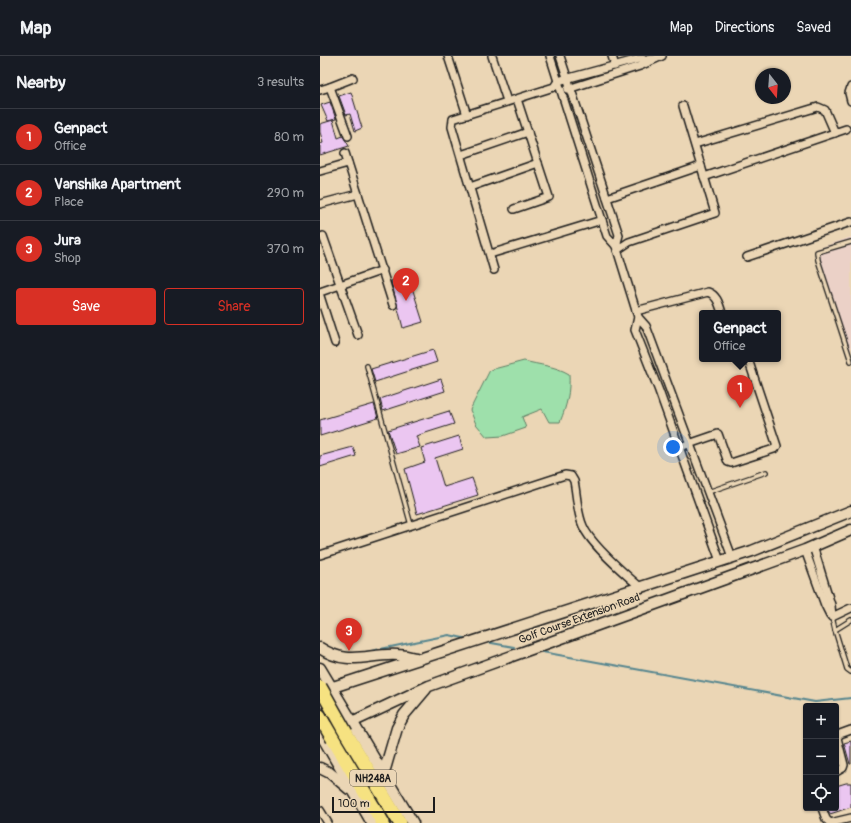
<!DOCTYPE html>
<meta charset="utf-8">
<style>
body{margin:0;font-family:Pangolin,sans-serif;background:#242831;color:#f1f3f6}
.controls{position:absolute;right:12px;bottom:12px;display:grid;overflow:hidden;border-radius:4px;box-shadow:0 1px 3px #0004}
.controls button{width:36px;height:36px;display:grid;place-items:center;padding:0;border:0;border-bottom:1px solid #363941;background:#171b24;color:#f1f3f6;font:20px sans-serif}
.compass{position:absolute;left:435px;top:12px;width:36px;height:36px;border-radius:50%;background:#171b24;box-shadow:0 1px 3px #0004;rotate:163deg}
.scale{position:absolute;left:12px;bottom:10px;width:103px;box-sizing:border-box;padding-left:4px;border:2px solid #1c1c1c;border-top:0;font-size:11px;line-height:14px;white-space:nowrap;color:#1c1c1c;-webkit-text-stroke:3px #ebd6b5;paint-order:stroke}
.you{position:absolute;left:353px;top:391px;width:14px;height:14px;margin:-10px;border:3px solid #fff;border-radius:50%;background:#1a73e8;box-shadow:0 0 0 6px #1a73e833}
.badge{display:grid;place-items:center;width:26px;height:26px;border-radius:50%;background:#d93025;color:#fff;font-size:13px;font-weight:700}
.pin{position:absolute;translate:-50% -33px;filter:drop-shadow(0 1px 2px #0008)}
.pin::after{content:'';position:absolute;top:21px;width:14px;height:12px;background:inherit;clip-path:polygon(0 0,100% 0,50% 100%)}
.popup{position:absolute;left:379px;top:254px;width:82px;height:52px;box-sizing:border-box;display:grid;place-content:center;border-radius:4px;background:#171b24;filter:drop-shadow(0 1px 3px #0005);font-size:13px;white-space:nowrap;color:#9ea1a6}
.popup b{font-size:15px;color:#f1f3f6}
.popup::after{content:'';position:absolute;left:50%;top:100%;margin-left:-8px;border:8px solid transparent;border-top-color:#171b24}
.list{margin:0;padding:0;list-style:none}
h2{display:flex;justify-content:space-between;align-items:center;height:52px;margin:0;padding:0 16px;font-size:17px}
h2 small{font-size:13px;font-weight:400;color:#9ea1a6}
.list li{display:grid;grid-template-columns:26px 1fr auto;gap:12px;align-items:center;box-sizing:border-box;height:56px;padding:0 16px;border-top:1px solid #363941}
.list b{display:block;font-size:15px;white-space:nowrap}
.list p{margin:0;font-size:13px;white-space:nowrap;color:#9ea1a6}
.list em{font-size:13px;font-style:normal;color:#9ea1a6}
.actions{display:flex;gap:8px;padding:12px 16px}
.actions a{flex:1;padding:9px 0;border:1px solid #d93025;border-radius:4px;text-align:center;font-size:14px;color:#d93025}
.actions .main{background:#d93025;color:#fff}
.icon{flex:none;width:22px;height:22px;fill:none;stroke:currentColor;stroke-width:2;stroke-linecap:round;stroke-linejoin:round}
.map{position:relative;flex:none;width:531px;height:767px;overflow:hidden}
header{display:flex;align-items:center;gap:24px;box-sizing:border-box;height:56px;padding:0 20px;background:#171b24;border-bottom:1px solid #363941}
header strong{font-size:19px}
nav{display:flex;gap:22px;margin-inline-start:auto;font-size:14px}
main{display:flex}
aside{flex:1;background:#171b24}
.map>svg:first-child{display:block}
</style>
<header>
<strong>Map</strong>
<nav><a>Map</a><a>Directions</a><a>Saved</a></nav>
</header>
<main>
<aside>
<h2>Nearby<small>3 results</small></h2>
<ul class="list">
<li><span class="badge">1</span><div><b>Genpact</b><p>Office</p></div><em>80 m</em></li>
<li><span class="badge">2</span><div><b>Vanshika Apartment</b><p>Place</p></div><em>290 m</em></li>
<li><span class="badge">3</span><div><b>Jura</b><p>Shop</p></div><em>370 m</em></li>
</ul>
<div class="actions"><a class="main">Save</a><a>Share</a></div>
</aside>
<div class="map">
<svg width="531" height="767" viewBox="0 0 531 767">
<rect width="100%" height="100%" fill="#ebd6b5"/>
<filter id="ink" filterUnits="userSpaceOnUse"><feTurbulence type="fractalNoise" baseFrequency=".025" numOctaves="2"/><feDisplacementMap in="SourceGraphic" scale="8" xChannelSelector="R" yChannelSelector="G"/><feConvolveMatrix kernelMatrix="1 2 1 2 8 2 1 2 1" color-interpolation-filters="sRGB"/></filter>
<g filter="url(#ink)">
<polygon fill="#ebd1c7" points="531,181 531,302 496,193"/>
<path fill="#9ee0ab" stroke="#5d7e64" d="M204,305C219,309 236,310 249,318C250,336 247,349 240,366H229L222,353L202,361L206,372L183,380L167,381L156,368L150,354L170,314Z"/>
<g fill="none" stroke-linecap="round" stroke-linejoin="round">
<g stroke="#57868f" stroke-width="2">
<polyline points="166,586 194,591"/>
<polyline points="217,595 495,646 531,642"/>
<polyline points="41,597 129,579 148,583"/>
</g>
</g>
<g fill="#ebc6f1" stroke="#1c1c1c">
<polygon points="31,36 42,72 35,75 30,58 26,59 19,40"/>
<polygon points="10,46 16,63 8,65 1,49"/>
<polygon points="13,64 18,82 23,80 29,90 0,99 0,88 3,87 0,76 0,68"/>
<polygon points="88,219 103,266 83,272 71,225"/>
<polygon points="113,294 117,306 55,326 51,313"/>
<polygon points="121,323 125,335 63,355 60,343"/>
<polygon points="54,348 58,362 0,380 0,364"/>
<polygon points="129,355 134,368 96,380 100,391 76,398 68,374"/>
<polygon points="139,380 143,393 115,402 124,431 152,422 158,439 97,458 85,413 105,406 101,392"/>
<polygon points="33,391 36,400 0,411 0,400"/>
<polygon points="531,685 531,708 530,708 524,687"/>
<polygon points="526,727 531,727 531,751 510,758 507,752 516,752 516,730"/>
</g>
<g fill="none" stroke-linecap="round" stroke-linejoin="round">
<defs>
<g id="lane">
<polyline points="531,186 497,196 498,204 531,305"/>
<polyline points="47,310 91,469"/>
<polyline points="388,436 446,416"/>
<polyline points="512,561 515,574"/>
<polyline points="531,564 515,574 527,613 531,616"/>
</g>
<g id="street">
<polyline points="128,0 147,59"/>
<polyline points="172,0 187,45"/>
<polyline points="230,0 287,180 296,190 318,261 326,270 412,501"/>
<polyline points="240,0 299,179 296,190"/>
<polyline points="292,0 295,10"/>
<polyline points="10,31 33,22"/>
<polyline points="531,31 529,37 531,45"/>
<polyline points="248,33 320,10 342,0"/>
<polyline points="0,34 10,31 28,80"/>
<polyline points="375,88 498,51 505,54 515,77"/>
<polyline points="25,97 73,249"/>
<polyline points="141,99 208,76"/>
<polyline points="0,115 28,107"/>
<polyline points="384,121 526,73"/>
<polyline points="150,131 218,107"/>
<polyline points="287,142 381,110"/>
<polyline points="0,148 38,138"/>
<polyline points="194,153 229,141 197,43"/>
<polyline points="3,180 38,279"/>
<polyline points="297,194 309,186 395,157 363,50"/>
<polyline points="170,198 282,164"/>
<polyline points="427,201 531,166"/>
<polyline points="174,214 132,71 133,63 234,31 238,25 319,3 334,3"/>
<polyline points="0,236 63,214"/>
<polyline points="0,240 15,287"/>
<path d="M316,255L388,236C397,239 399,248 402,257"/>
<polyline points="318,261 315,274 339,335 400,505"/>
<polyline points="360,391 398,378 408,406 411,407 454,393 457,390 428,303"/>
<polyline points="493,490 511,549 512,561"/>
<polyline points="485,494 505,549 510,559"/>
<path d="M0,499L245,419L251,420L254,425C257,440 257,457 263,470C270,488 305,518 320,531"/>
<polyline points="512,561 531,552"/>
<polyline points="516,716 523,712 524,709 517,682 520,678 531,674"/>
<polyline points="502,752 506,763 510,767 531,762"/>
<polyline points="0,754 8,767"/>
</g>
<g id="secondary">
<path d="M0,592C29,611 48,597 78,599C84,599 90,601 96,602"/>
<polyline points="0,612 93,767"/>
<polyline points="0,637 13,631 432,495 531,455"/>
<polyline points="0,677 52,767"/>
<polyline points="0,681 109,630 485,494 531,474"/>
<polyline points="0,712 10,717 29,733"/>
<polyline points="63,720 77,672 84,659 106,633"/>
</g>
<g id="highway">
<polyline points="0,660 6,671"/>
<polyline points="26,677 80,767"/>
<polyline points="13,683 63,767"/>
</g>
</defs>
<use href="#lane" stroke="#1c1c1c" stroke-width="6"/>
<use href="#street" stroke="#1c1c1c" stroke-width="10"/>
<use href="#secondary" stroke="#1c1c1c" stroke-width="13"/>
<use href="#highway" stroke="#1c1c1c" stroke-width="16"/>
<use href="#lane" stroke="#ebd6b5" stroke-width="3.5"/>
<use href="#street" stroke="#ebd6b5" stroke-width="7"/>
<use href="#secondary" stroke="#ebd6b5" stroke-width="10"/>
<use href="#highway" stroke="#f6e281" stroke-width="13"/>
<defs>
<g id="highway-bridge">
<polyline points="0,631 26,677"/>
<polyline points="6,671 13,683"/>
</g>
</defs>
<use href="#highway-bridge" stroke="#1c1c1c" stroke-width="16" stroke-linecap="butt"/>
<use href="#highway-bridge" stroke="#f6e281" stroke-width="13"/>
</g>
</g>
<g text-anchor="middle" stroke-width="3" stroke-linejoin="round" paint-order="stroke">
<rect fill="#ebd6b5" stroke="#5a544a" stroke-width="1" x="30" y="714" width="46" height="16" rx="3"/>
<g font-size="10" font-weight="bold" fill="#1c1c1c">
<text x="53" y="726">NH248A</text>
</g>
<g font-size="11" fill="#1c1c1c" stroke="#ebd6b5">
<text transform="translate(259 562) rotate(-20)" y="4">Golf Course Extension Road</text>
</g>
</g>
</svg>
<div class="controls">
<button>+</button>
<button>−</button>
<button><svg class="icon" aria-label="locate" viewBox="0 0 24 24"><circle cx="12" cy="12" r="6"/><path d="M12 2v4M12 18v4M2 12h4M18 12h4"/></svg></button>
</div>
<svg class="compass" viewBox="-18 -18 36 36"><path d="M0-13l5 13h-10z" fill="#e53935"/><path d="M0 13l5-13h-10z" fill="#9ea1a6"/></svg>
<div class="scale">100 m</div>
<div class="you"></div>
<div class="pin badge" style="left:420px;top:352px">1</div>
<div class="popup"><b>Genpact</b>Office</div>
<div class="pin badge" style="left:86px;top:245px">2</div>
<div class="pin badge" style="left:29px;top:595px">3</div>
</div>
</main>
